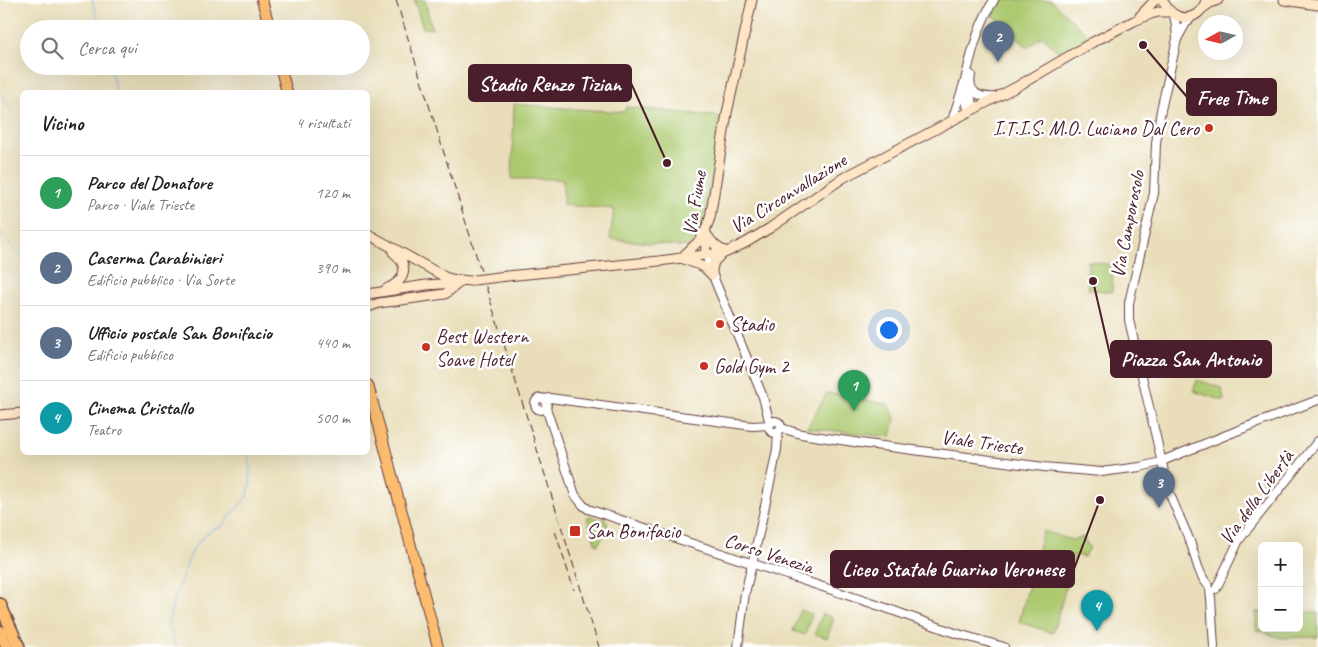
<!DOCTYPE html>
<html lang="it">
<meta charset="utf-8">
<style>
body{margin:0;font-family:Caveat,sans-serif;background:#f2f2f2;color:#222}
.controls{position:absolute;right:15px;bottom:15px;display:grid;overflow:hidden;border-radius:8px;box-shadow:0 5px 20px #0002}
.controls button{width:45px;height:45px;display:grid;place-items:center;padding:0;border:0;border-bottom:1px solid #e0e0e0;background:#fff;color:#222;font:25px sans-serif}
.compass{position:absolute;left:1198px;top:15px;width:45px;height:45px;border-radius:50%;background:#fff;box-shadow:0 5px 20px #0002;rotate:262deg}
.you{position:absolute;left:888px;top:329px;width:18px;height:18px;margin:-12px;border:4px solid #fff;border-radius:50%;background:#1a73e8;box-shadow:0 0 0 8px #1a73e833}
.badge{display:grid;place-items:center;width:32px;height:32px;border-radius:50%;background:#1a73e8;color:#fff;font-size:16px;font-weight:700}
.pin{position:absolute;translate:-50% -41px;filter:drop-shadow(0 1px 2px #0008)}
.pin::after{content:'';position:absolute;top:26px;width:18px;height:15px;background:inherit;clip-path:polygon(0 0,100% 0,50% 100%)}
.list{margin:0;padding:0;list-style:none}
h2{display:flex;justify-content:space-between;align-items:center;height:65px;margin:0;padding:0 20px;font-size:21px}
h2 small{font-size:16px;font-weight:400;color:#767676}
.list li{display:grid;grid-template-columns:32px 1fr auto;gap:15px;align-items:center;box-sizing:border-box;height:75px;padding:0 20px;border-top:1px solid #e0e0e0}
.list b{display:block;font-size:19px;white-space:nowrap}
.list p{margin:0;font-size:16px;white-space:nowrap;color:#767676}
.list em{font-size:16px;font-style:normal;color:#767676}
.icon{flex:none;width:28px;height:28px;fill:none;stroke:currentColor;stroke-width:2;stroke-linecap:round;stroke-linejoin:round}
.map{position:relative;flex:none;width:1318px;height:647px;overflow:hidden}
.search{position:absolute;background:#fff;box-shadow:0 5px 20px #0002;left:20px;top:20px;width:350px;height:55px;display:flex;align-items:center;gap:12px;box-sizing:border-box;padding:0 18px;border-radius:28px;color:#767676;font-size:19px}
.panel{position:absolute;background:#fff;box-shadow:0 5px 20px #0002;left:20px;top:90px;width:350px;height:365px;border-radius:8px}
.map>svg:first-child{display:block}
</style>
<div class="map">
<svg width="1318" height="647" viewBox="0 0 1318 647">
<rect width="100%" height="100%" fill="#fff"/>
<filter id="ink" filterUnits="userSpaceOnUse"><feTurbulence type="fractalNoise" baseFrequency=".02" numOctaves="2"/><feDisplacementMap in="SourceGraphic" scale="10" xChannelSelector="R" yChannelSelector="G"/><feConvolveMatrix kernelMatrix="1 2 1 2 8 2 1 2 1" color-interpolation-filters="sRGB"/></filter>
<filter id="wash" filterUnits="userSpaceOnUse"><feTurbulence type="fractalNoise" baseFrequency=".0096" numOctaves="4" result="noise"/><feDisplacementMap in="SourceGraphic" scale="20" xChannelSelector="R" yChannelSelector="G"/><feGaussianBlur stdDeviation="1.12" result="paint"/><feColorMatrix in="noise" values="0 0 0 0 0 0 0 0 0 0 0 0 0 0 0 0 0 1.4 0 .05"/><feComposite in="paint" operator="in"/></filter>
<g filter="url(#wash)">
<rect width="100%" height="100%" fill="#e9deb9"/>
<g fill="#adca71" stroke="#7c744e">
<polygon points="414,0 425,0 432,29 423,28"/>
<polygon points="999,0 1051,0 1089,37 1061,55 1042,36 1028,48 992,14"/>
<polygon points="514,104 576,109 624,112 626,107 723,117 702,228 699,233 700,234 688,247 610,239 614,209 563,205 563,179 512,179"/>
<polygon points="1088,261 1113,265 1112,292 1088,289"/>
<polygon points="1197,380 1222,388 1224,401 1193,391"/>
<polygon points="827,393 888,404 895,418 891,437 807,428"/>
<path d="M589,516L607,521C609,530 602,537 598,545L596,544L595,542L587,518Z"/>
<polygon points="1043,531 1072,540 1083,537 1090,548 1084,557 1075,555 1053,633 1019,622"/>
<polygon points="800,610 812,614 805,635 793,631"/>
<polygon points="1256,612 1262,612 1262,628 1299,628 1299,612 1318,612 1318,637 1281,638 1256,630"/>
<polygon points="822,614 834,618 827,638 815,634"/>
</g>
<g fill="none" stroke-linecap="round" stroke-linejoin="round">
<g stroke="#78aee6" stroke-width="1">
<polyline points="92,0 101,29"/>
<polyline points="110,66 116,92"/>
<polyline points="0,92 11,110"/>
<polyline points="0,233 22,257"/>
<polyline points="176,647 168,623 173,603 182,577 193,549 203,537 211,530 221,527 248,495 250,484 250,466 248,452"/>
</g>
</g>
</g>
<g filter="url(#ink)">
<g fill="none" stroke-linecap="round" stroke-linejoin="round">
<defs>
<g id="tertiary">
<path d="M1174,15L1176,26L1177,39L1161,110L1156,143L1154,193L1129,303V320L1168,489C1175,508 1184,526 1191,544C1196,558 1198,574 1208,585"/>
<polyline points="1177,39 1186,23 1192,17"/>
<path d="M971,75C967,93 980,98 995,97"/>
<polyline points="962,90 966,89 968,91 973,104 976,107"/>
<polyline points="963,91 969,112"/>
<path d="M952,121C956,107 961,94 965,80C972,52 978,25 994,0"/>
<polyline points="706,255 715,281 763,397 770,424"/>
<circle cx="541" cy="404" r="6"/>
<polyline points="544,399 550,398 752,426 770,425"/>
<polyline points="546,408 575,495 583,505 588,509 886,608 955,633 1004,647"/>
<circle cx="775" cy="427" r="6"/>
<polyline points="781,428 801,434 867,444 1044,467 1101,472 1140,467 1157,463 1239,430 1318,400"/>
<polyline points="1216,589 1239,540 1318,441"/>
<polyline points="1210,591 1211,598 1214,647"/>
<polyline points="738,647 745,593 754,556 773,469 777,449 778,433"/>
</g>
<g id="secondary">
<path d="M1163,0C1172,23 1199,24 1206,0"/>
<polyline points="1284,0 1318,5"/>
<polyline points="1203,8 1210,3 1218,0"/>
<polyline points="1140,16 1155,0"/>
<path d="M705,232C712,242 714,247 727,252"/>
<polyline points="368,234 445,277 451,279 470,281"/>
<polyline points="706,255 705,231 710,218 727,113 752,0"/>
<polyline points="681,258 699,241 705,232"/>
<polyline points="681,258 704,267 712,275"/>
<path d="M712,275C712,263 714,260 724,253"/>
<polyline points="507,276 659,261 727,252 747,242 770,228 843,178 1018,86 1093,42 1134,21 1151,14 1158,12 1170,12"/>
<path d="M386,289C406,281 410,266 393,252"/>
<polyline points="368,294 426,285 456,283"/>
<polyline points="368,307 379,303 445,294 459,283"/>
<polyline points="0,415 22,413"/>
</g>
<g id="primary">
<polyline points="262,0 270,29"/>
<polyline points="280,66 287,92"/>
<polyline points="368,385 438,647"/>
</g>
<g id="motorway">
<polyline points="0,604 19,647"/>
<polyline points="0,631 7,647"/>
</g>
</defs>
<use href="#tertiary" stroke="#623c40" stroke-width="10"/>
<use href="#secondary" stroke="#623c40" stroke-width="11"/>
<use href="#primary" stroke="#623c40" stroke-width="12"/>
<use href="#motorway" stroke="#623c40" stroke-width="14"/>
<use href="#tertiary" stroke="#fff" stroke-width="8"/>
<use href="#secondary" stroke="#fee5c5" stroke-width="9"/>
<use href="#primary" stroke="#fcbd6f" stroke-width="10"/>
<use href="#motorway" stroke="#fcbd6f" stroke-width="11"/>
<g stroke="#4a1f2b" stroke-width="1" stroke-dasharray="8 4" stroke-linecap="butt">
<polyline points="396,0 599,647"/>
<polyline points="555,531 574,590"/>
</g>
<defs>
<polyline id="secondary-bridge" points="474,280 507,276"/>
</defs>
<use href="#secondary-bridge" stroke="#623c40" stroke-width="11" stroke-linecap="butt"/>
<use href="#secondary-bridge" stroke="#fee5c5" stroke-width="9"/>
</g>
</g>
<g fill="#c8321e" stroke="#fff" stroke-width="2">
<circle cx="1209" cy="128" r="5"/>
<circle cx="720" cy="324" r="5"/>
<circle cx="426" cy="347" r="5"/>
<circle cx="704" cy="366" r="5"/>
<rect x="569" y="525" width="12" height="12" rx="2.5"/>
</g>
<g text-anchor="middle" stroke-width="5" stroke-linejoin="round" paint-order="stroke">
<g font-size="20" fill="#4a1f2b" stroke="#fff" text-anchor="start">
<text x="1199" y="135" text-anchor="end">I.T.I.S. M.O. Luciano Dal Cero</text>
<text x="730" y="331">Stadio</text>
<text x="436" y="343">Best Western<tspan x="436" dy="23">Soave Hotel</tspan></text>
<text x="714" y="373">Gold Gym 2</text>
<text x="586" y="538">San Bonifacio</text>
</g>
<g font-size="20" fill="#4a1f2b" stroke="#fff">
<text transform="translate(788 193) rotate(-32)" y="7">Via Circonvallazione</text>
<text transform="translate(694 203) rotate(-81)" y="7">Via Fiume</text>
<text transform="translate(1127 224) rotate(-79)" y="7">Via Camporosolo</text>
<text transform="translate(982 442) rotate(8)" y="7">Viale Trieste</text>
<text transform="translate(1256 497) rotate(-54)" y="7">Via della Libertà</text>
<text transform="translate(769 553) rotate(18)" y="7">Corso Venezia</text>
</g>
</g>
<path fill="none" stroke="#4a1f2b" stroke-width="2" d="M667 163L631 83M1143 45L1187 97M1093 281L1111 359M1100 500L1074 569"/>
<g fill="#4a1f2b" stroke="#fff" stroke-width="2">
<circle cx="667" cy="163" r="5"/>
<circle cx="1143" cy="45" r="5"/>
<circle cx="1093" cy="281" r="5"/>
<circle cx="1100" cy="500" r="5"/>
</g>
<g fill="#4a1f2b" stroke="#4a1f2b" stroke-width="2">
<rect x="469" y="65" width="162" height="36" rx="5"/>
<rect x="1187" y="79" width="89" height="36" rx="5"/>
<rect x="1111" y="341" width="160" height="36" rx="5"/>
<rect x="831" y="551" width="243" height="36" rx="5"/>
</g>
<g font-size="21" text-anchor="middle" font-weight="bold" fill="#fff">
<text x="550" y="91">Stadio Renzo Tizian</text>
<text x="1232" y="105">Free Time</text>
<text x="1191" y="366">Piazza San Antonio</text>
<text x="953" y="576">Liceo Statale Guarino Veronese</text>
</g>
</svg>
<div class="controls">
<button>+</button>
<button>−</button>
</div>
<svg class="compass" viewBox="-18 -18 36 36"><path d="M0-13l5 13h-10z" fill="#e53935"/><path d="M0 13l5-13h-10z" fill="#767676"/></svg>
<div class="you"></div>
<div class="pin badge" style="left:854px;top:411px;background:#2e9e5b">1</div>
<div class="pin badge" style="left:998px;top:62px;background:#5c6f8a">2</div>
<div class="pin badge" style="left:1159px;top:508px;background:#5c6f8a">3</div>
<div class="pin badge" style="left:1097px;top:631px;background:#0f9aa8">4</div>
<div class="search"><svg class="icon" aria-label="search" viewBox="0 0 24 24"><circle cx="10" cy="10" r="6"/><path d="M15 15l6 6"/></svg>Cerca qui</div>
<section class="panel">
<h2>Vicino<small>4 risultati</small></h2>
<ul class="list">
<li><span class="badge" style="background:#2e9e5b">1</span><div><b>Parco del Donatore</b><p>Parco · Viale Trieste</p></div><em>120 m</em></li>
<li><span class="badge" style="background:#5c6f8a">2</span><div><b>Caserma Carabinieri</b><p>Edificio pubblico · Via Sorte</p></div><em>390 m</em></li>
<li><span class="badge" style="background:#5c6f8a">3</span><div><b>Ufficio postale San Bonifacio</b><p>Edificio pubblico</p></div><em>440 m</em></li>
<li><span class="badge" style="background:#0f9aa8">4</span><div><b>Cinema Cristallo</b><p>Teatro</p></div><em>500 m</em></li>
</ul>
</section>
</div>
